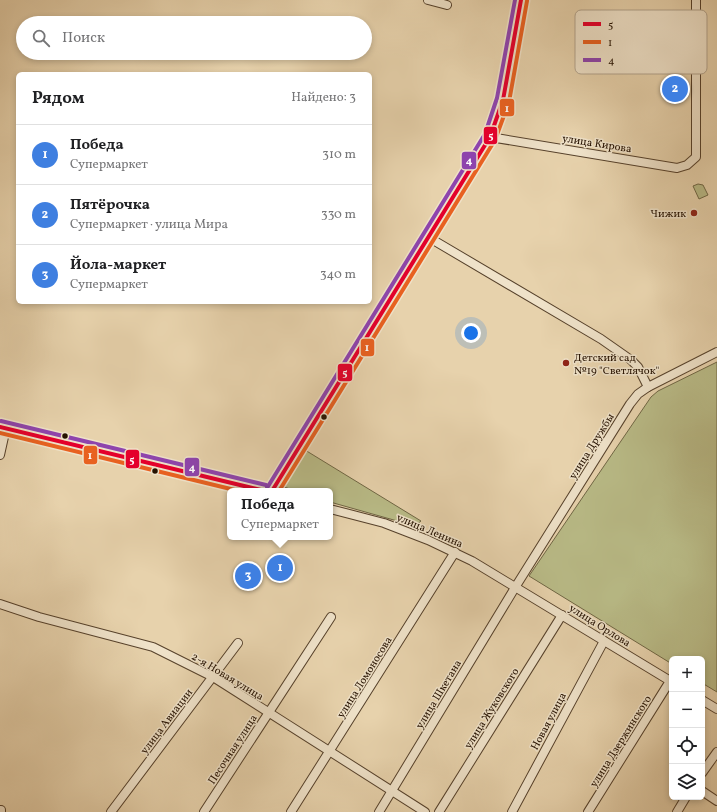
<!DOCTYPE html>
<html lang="ru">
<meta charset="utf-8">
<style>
body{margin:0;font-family:Vollkorn,serif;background:#f2f2f2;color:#202124}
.controls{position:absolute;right:12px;bottom:12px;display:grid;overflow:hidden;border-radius:6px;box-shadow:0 2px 6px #0003}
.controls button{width:36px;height:36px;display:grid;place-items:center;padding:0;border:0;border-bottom:1px solid #e0e0e0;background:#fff;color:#202124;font:20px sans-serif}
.you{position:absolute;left:471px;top:333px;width:14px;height:14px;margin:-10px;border:3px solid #fff;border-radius:50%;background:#1a73e8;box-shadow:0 0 0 6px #1a73e833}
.badge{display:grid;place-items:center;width:26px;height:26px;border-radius:50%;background:#2563eb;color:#fff;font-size:13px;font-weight:700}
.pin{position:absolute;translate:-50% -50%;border:2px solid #fff;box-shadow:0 1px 4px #0006}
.popup{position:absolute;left:227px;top:488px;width:106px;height:52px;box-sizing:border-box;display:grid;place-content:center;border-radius:6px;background:#fff;filter:drop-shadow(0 1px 3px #0005);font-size:13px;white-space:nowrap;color:#757577}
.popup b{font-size:15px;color:#202124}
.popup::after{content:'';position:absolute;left:50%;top:100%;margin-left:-8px;border:8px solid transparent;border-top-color:#fff}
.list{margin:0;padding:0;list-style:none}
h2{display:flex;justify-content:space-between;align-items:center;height:52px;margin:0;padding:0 16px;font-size:17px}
h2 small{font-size:13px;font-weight:400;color:#757577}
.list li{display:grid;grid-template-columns:26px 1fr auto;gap:12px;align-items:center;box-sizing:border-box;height:60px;padding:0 16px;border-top:1px solid #e0e0e0}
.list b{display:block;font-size:15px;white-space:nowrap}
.list p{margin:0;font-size:13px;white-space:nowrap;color:#757577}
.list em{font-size:13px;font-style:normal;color:#757577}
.icon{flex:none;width:22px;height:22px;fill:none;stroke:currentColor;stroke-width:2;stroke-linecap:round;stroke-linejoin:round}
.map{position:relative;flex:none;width:717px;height:812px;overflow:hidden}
.search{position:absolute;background:#fff;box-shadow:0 2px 6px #0003;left:16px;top:16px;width:356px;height:44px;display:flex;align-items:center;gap:10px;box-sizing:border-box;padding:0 14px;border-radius:22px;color:#757577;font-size:15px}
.panel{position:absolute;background:#fff;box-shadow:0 2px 6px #0003;left:16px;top:72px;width:356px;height:232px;border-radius:6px}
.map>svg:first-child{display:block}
</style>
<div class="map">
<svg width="717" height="812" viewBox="0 0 717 812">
<rect width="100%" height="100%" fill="#e7d2ac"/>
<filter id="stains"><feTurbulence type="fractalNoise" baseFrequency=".005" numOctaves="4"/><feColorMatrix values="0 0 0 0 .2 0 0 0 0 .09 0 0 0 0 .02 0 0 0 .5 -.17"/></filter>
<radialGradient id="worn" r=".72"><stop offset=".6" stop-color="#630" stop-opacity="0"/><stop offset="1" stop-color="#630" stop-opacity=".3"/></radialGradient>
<g fill="#b9bb87" stroke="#6f6644">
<polygon points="698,184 703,185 708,195 699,199 693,186"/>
<polygon points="717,362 717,692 702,683 702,659 672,659 672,664 529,576 651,397 658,391"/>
<polygon points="305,450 421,521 415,526 330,502 330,491 296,491 284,487 285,481"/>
</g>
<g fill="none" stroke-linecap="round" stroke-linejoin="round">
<defs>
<g id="minor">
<polyline points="428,0 447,5"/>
<polyline points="490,137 677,168 687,165 696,157 696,0"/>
<polyline points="428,237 601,339 631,360 638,367 648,387"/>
<polyline points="0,455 6,428"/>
<polyline points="330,509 384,523 428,540 472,561 672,682"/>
<polyline points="0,604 39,617 153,647 213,677 425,812"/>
<polyline points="702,700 717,709"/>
<polyline points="702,773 717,752"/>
<polyline points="702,791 717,801"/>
<polyline points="1,812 1,810"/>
<polyline points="111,812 238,643"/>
<polyline points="204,812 331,617"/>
<polyline points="291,812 455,552"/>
<polyline points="379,812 516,586 630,404 638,394 648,387 717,352"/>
<polyline points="439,812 562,615"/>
<polyline points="512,812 604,641"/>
<polyline points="588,812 670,681"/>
<polyline points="677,812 686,797"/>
</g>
<g id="major">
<polyline points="0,427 265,491"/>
<polyline points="272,491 490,137 503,100 521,0"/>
</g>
</defs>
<use href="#minor" stroke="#56412b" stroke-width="10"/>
<use href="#major" stroke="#251100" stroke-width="12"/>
<use href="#minor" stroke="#efe2c9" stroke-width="8"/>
<use href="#major" stroke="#e7d2ac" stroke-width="10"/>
<defs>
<g id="bus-1">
<polyline points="0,427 265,491"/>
<polyline points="272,491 490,137 503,100 521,0"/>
</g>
<g id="bus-2">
<polyline points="0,433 239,491"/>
<polyline points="279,491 495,140 509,102 527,1"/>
</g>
<g id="bus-3">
<polyline points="1,421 266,485"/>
<polyline points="267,488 485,134 497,98 515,0"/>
</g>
</defs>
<use href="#bus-1" stroke="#efe2c9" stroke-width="7"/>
<use href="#bus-2" stroke="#efe2c9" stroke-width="7"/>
<use href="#bus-3" stroke="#efe2c9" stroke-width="7"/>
<use href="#bus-1" stroke="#e4002b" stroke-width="4"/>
<use href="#bus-2" stroke="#e86120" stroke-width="4"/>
<use href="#bus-3" stroke="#8e44ad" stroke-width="4"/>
</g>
<g fill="#8f2418" stroke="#efe2c9" stroke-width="1.5">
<circle cx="694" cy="213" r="4"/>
<circle cx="566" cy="363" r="4"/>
</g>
<g fill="#251100" stroke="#efe2c9" stroke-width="1.5">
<circle cx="324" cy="417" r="3.5"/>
<circle cx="65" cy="436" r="3.5"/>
<circle cx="155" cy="471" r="3.5"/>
</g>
<g text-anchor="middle" stroke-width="3" stroke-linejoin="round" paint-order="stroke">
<g font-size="11" fill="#251100" stroke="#efe2c9">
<text transform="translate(597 143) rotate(9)" y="4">улица Кирова</text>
<text transform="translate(591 446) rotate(-58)" y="4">улица Дружбы</text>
<text transform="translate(430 530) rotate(23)" y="4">улица Ленина</text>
<text transform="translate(600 625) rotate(32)" y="4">улица Орлова</text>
<text transform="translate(228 676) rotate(31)" y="4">2-я Новая улица</text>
<text transform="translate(364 677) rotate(-58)" y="4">улица Ломоносова</text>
<text transform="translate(438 694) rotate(-59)" y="4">улица Шкетана</text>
<text transform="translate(491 708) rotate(-58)" y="4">улица Жуковского</text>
<text transform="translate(166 721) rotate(-53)" y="4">улица Авиации</text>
<text transform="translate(548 721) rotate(-62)" y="4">Новая улица</text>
<text transform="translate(620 741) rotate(-58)" y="4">улица Дзержинского</text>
<text transform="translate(232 749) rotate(-57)" y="4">Песочная улица</text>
</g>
<g font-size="11" fill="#251100" stroke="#efe2c9" text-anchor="end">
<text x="686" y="217">Чижик</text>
<text x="574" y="361" text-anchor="start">Детский сад<tspan x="574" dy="13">№19 "Светлячок"</tspan></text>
</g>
</g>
<rect x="575" y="10" width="132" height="64" rx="6" fill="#efe2c9" stroke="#b2a38d" stroke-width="1"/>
<rect x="583" y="22" width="18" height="4" fill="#e4002b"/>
<rect x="583" y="40" width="18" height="4" fill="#e86120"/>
<rect x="583" y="58" width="18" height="4" fill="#8e44ad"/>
<g font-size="11" fill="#251100">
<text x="608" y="28">5</text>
<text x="608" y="46">1</text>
<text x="608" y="64">4</text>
</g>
<g stroke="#efe2c9" stroke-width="1.5">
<rect x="499" y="98" width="16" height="19" rx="4" fill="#e86120"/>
<rect x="483" y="126" width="15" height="19" rx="4" fill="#e4002b"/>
<rect x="461" y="151" width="16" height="19" rx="4" fill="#8e44ad"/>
<rect x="360" y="338" width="15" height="19" rx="4" fill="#e86120"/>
<rect x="337" y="363" width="16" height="19" rx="4" fill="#e4002b"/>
<rect x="83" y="445" width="15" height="20" rx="4" fill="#e86120"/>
<rect x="125" y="449" width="15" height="20" rx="4" fill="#e4002b"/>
<rect x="184" y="457" width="16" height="20" rx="4" fill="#8e44ad"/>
</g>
<g font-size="11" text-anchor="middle" font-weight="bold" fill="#fff">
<text x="507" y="112">1</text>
<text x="491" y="139">5</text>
<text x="469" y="164">4</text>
<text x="367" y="351">1</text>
<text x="345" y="376">5</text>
<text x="90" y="459">1</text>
<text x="132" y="463">5</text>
<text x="192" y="471">4</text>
</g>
<rect width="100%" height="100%" filter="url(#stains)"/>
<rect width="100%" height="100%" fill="url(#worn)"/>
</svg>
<div class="controls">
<button>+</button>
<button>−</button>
<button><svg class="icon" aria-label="locate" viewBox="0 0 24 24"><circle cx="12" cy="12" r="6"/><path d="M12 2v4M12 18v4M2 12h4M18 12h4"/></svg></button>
<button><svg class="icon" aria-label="layers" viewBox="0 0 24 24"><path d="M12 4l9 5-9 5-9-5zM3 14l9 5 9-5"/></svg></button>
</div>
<div class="you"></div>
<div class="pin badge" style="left:280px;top:568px;background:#3f7fe0">1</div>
<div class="popup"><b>Победа</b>Супермаркет</div>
<div class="pin badge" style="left:675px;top:89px;background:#3f7fe0">2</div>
<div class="pin badge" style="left:248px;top:576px;background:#3f7fe0">3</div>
<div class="search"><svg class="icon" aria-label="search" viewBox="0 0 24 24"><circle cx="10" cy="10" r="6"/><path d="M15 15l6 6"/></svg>Поиск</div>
<section class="panel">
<h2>Рядом<small>Найдено: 3</small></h2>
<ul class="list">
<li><span class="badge" style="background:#3f7fe0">1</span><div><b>Победа</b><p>Супермаркет</p></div><em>310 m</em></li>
<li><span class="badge" style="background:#3f7fe0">2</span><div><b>Пятёрочка</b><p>Супермаркет · улица Мира</p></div><em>330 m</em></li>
<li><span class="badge" style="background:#3f7fe0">3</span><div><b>Йола-маркет</b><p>Супермаркет</p></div><em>340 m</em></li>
</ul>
</section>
</div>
